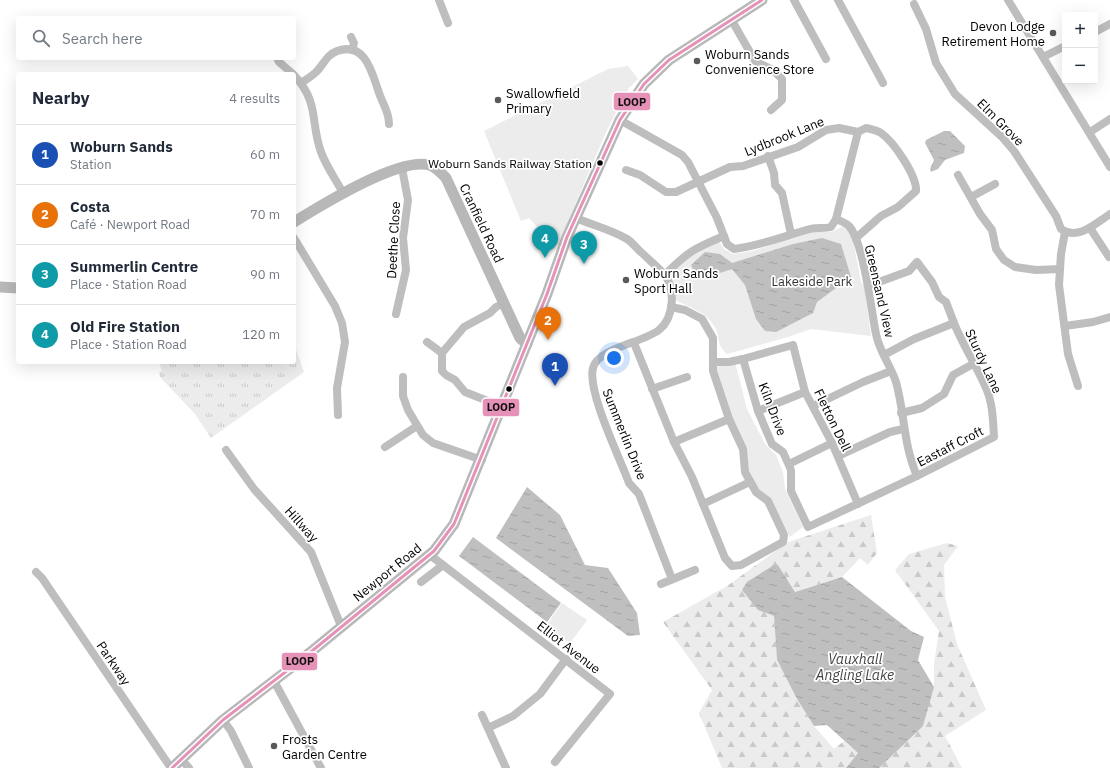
<!DOCTYPE html>
<meta charset="utf-8">
<style>
body{margin:0;font-family:"IBM Plex Sans",sans-serif;background:#f2f2f3;color:#1f2937}
.controls{position:absolute;right:12px;top:12px;display:grid;overflow:hidden;border-radius:4px;box-shadow:0 4px 16px #0002}
.controls button{width:36px;height:36px;display:grid;place-items:center;padding:0;border:0;border-bottom:1px solid #e0e1e3;background:#fff;color:#1f2937;font:20px sans-serif}
.you{position:absolute;left:614px;top:358px;width:14px;height:14px;margin:-10px;border:3px solid #fff;border-radius:50%;background:#1a73e8;box-shadow:0 0 0 6px #1a73e833}
.badge{display:grid;place-items:center;width:26px;height:26px;border-radius:50%;background:#d93025;color:#fff;font-size:13px;font-weight:700}
.pin{position:absolute;translate:-50% -33px;filter:drop-shadow(0 1px 2px #0008)}
.pin::after{content:'';position:absolute;top:21px;width:14px;height:12px;background:inherit;clip-path:polygon(0 0,100% 0,50% 100%)}
.list{margin:0;padding:0;list-style:none}
h2{display:flex;justify-content:space-between;align-items:center;height:52px;margin:0;padding:0 16px;font-size:17px}
h2 small{font-size:13px;font-weight:400;color:#747a83}
.list li{display:grid;grid-template-columns:26px 1fr auto;gap:12px;align-items:center;box-sizing:border-box;height:60px;padding:0 16px;border-top:1px solid #e0e1e3}
.list b{display:block;font-size:15px;white-space:nowrap}
.list p{margin:0;font-size:13px;white-space:nowrap;color:#747a83}
.list em{font-size:13px;font-style:normal;color:#747a83}
.icon{flex:none;width:22px;height:22px;fill:none;stroke:currentColor;stroke-width:2;stroke-linecap:round;stroke-linejoin:round}
.map{position:relative;flex:none;width:1110px;height:768px;overflow:hidden}
.search{position:absolute;background:#fff;box-shadow:0 4px 16px #0002;left:16px;top:16px;width:280px;height:44px;display:flex;align-items:center;gap:10px;box-sizing:border-box;padding:0 14px;border-radius:4px;color:#747a83;font-size:15px}
.panel{position:absolute;background:#fff;box-shadow:0 4px 16px #0002;left:16px;top:72px;width:280px;height:292px;border-radius:4px}
.map>svg:first-child{display:block}
</style>
<div class="map">
<svg width="1110" height="768" viewBox="0 0 1110 768">
<defs>
<pattern id="grass-tufts" width="24" height="20" patternUnits="userSpaceOnUse"><rect width="24" height="20" fill="#ececec"/><path d="M3 7l-1-3M5 7V3M7 7l1-3M15 17l-1-3M17 17v-4M19 17l1-3" fill="none" stroke="#c9c9c9"/></pattern>
<pattern id="forest-firs" width="22" height="20" patternUnits="userSpaceOnUse"><rect width="22" height="20" fill="#ececec"/><path d="M5 1l3.5 6h-7zM16 11l3.5 6h-7z" fill="#c9c9c9"/></pattern>
<pattern id="water-ripples" width="26" height="14" patternUnits="userSpaceOnUse"><rect width="26" height="14" fill="#bfbfbf"/><path d="M2 4q2-2 4 0t4 0M15 11q2-2 4 0t4 0" fill="none" stroke="#a2a2a2"/></pattern>
</defs>
<rect width="100%" height="100%" fill="#fff"/>
<polygon fill="url(#grass-tufts)" points="294,344 304,372 211,438 195,414 160,377 159,372 162,371 159,362 294,362"/>
<g fill="url(#forest-firs)">
<polygon points="871,515 877,553 868,565 860,558 842,577 795,592 778,565 758,610 774,616 777,660 797,699 814,726 834,749 844,741 858,753 846,768 722,768 699,713 712,690 663,622 727,586 788,542"/>
<polygon points="947,543 958,546 944,565 945,597 957,644 986,710 945,736 962,768 879,768 900,747 934,687 934,664 939,631 895,570 909,554"/>
</g>
<g fill="#ececec">
<polygon points="628,66 638,79 629,88 607,130 558,245 550,242 552,234 537,227 529,218 521,221 484,131 608,69"/>
<path d="M844,226L851,230L861,282L864,286L871,336L811,329L788,337L727,354C717,345 720,340 716,329C709,314 690,307 675,300L669,276L690,257L719,241L724,249L733,254L753,251L813,231L831,232Z"/>
<polygon points="735,362 747,409 765,444 776,455 783,472 785,489 803,527 790,537 766,496 753,483 747,473 719,385 716,367"/>
<polygon points="562,603 587,620 570,643 546,626"/>
</g>
<g fill="url(#water-ripples)">
<polygon points="944,131 950,131 965,146 964,153 945,160 938,169 931,172 930,169 934,160 925,143 926,140"/>
<polygon points="822,238 841,244 851,277 817,302 813,313 776,332 765,331 756,319 745,285 732,269 698,280 691,265 705,252 720,254 732,263 793,244"/>
<polygon points="527,487 560,515 585,565 608,568 637,613 640,635 628,636 496,538"/>
<polygon points="473,537 561,603 547,622 459,556"/>
<polygon points="774,565 778,565 795,592 842,577 911,631 924,637 918,660 934,687 923,726 879,768 846,768 858,753 827,725 814,726 797,699 777,660 774,616 758,610 742,590 747,582"/>
</g>
<g fill="none" stroke-linecap="round" stroke-linejoin="round">
<g stroke="#bebebe" stroke-width="8">
<polyline points="439,0 448,23"/>
<polyline points="794,0 826,59"/>
<polyline points="838,0 883,83"/>
<polyline points="1008,0 1110,167"/>
<path d="M914,4L926,29L936,63L955,94L1002,137L1014,151L1056,216L1061,229C1078,241 1096,223 1110,214"/>
<polyline points="731,19 755,61 773,70 782,79 782,100 771,110"/>
<polyline points="1095,32 1110,24"/>
<polyline points="351,37 354,43 352,50"/>
<polyline points="1043,57 1065,46"/>
<polyline points="277,58 279,62 293,74"/>
<path d="M294,75C320,103 310,122 321,152C326,166 336,180 343,193"/>
<path d="M301,83C307,79 314,75 318,70C325,62 327,55 337,51C368,40 373,79 381,98C385,108 389,113 389,124"/>
<path d="M620,120L682,155L688,162L717,218L727,244L734,249C760,246 784,236 810,229C817,227 824,229 831,227L836,219C840,221 846,223 849,226C864,243 871,310 876,334C879,351 891,366 896,382C905,414 903,444 917,476"/>
<polyline points="1090,132 1110,119"/>
<polyline points="768,156 774,173 775,185 782,193 791,234"/>
<polyline points="626,170 640,175 666,192 676,192 730,167 743,166 798,147 826,130 839,128 858,132"/>
<polyline points="958,175 980,214 992,230 996,249 1004,260 1015,267 1036,270 1060,269"/>
<polyline points="971,197 995,184"/>
<path d="M576,218C592,225 612,230 627,239C632,242 637,249 642,253C649,260 658,267 664,274C676,289 674,318 659,330C642,343 598,348 593,368C587,392 620,458 629,483L639,494L672,579"/>
<path d="M836,219L858,132L866,128C871,129 877,130 881,133C894,142 917,176 916,191L898,207L881,216L856,238"/>
<polyline points="1090,228 1109,257"/>
<polyline points="1065,232 1061,254 1059,285 1068,354 1078,386"/>
<polyline points="294,238 335,306 342,323 345,342 337,388 338,415"/>
<path d="M665,275C687,252 695,248 724,236"/>
<polyline points="868,286 909,271 917,262 932,282 939,297 946,302 954,323"/>
<polyline points="396,314 406,270 403,238 408,200 402,168"/>
<polyline points="1065,326 1093,322 1110,317"/>
<polyline points="427,342 442,353"/>
<polyline points="634,343 674,442 692,477 725,558 732,566 741,565 783,542 784,535 768,501 756,492 745,472 743,449 729,419 713,371 713,338 702,319 685,310 671,307"/>
<polyline points="713,362 729,362 743,359"/>
<polyline points="403,377 403,396 408,410 423,435 433,443 482,460"/>
<polyline points="652,389 687,377"/>
<polyline points="813,406 863,382 891,371"/>
<polyline points="503,407 465,392 455,380 446,375 442,371 442,353 464,327 490,313 496,307 504,303"/>
<polyline points="758,411 805,392"/>
<polyline points="901,413 922,408 944,394 953,375 973,364"/>
<polyline points="674,442 729,419"/>
<polyline points="385,447 417,426"/>
<polyline points="226,450 254,489 311,552 341,626"/>
<polyline points="838,456 890,432 903,429"/>
<polyline points="789,464 832,443"/>
<polyline points="703,504 750,482"/>
<path d="M858,504L832,443L805,392L793,345L743,359L758,411L772,444L783,452L791,470V491L808,527L917,476L994,437C993,421 993,404 986,388C977,366 963,346 954,323L914,339L884,355"/>
<polyline points="430,555 610,694 555,762"/>
<polyline points="36,572 42,578 171,768"/>
<polyline points="421,582 443,565"/>
<polyline points="661,584 695,570"/>
<polyline points="274,681 321,768"/>
<polyline points="482,715 506,768"/>
<polyline points="223,720 231,731 249,768"/>
<polyline points="488,728 513,716 540,694 566,659"/>
<polyline points="181,759 189,768"/>
</g>
<g stroke="#b8b8b8" stroke-width="11">
<path d="M294,222C320,206 403,154 432,166C438,169 442,174 446,178L520,338L527,344"/>
<polyline points="0,287 18,288"/>
<polyline points="172,768 223,720 301,660 434,551 454,524 547,294 567,237 620,120 644,84 669,60 762,0"/>
</g>
<defs>
<polyline id="bus-1" points="172,768 223,720 301,660 434,551 454,524 547,294 567,237 620,120 644,84 669,60 762,0"/>
</defs>
<use href="#bus-1" stroke="#fff" stroke-width="6"/>
<use href="#bus-1" stroke="#e692b8" stroke-width="3"/>
</g>
<g fill="#595959" stroke="#fff" stroke-width="1.5">
<circle cx="1053" cy="33" r="4"/>
<circle cx="697" cy="61" r="4"/>
<circle cx="498" cy="100" r="4"/>
<circle cx="626" cy="280" r="4"/>
<circle cx="274" cy="746" r="4"/>
</g>
<g fill="#000" stroke="#fff" stroke-width="1.5">
<circle cx="600" cy="163" r="3.5"/>
<circle cx="509" cy="389" r="3.5"/>
</g>
<g text-anchor="middle" stroke-width="3.5" stroke-linejoin="round" paint-order="stroke">
<g font-size="12" fill="#000" stroke="#fff" text-anchor="end">
<text x="592" y="168">Woburn Sands Railway Station</text>
</g>
<g font-size="13" fill="#000" stroke="#fff" text-anchor="start">
<text x="1045" y="31" text-anchor="end">Devon Lodge<tspan x="1045" dy="15">Retirement Home</tspan></text>
<text x="705" y="59">Woburn Sands<tspan x="705" dy="15">Convenience Store</tspan></text>
<text x="506" y="98">Swallowfield<tspan x="506" dy="15">Primary</tspan></text>
<text x="634" y="278">Woburn Sands<tspan x="634" dy="15">Sport Hall</tspan></text>
<text x="282" y="744">Frosts<tspan x="282" dy="15">Garden Centre</tspan></text>
</g>
<g font-size="13" fill="#000" stroke="#fff">
<text transform="translate(1001 122) rotate(45)" y="5">Elm Grove</text>
<text transform="translate(784 136) rotate(-22)" y="5">Lydbrook Lane</text>
<text transform="translate(482 223) rotate(65)" y="5">Cranfield Road</text>
<text transform="translate(393 240) rotate(-87)" y="5">Deethe Close</text>
<text transform="translate(880 291) rotate(77)" y="5">Greensand View</text>
<text transform="translate(984 361) rotate(65)" y="5">Sturdy Lane</text>
<text transform="translate(773 409) rotate(69)" y="5">Kiln Drive</text>
<text transform="translate(833 420) rotate(64)" y="5">Fletton Dell</text>
<text transform="translate(625 434) rotate(68)" y="5">Summerlin Drive</text>
<text transform="translate(950 446) rotate(-27)" y="5">Eastaff Croft</text>
<text transform="translate(302 524) rotate(48)" y="5">Hillway</text>
<text transform="translate(387 572) rotate(-39)" y="5">Newport Road</text>
<text transform="translate(569 647) rotate(38)" y="5">Elliot Avenue</text>
<text transform="translate(114 663) rotate(56)" y="5">Parkway</text>
</g>
<g font-size="13" fill="#333" stroke="#fff">
<text x="812" y="286">Lakeside Park</text>
</g>
<g font-size="14" font-style="italic" fill="#444" stroke="#fff">
<text x="855" y="664">Vauxhall<tspan x="855" dy="16">Angling Lake</tspan></text>
</g>
</g>
<g stroke="#fff" stroke-width="1.5">
<rect x="613" y="92" width="38" height="19" rx="4" fill="#e692b8"/>
<rect x="482" y="398" width="38" height="19" rx="4" fill="#e692b8"/>
<rect x="281" y="652" width="37" height="19" rx="4" fill="#e692b8"/>
</g>
<g font-size="11" text-anchor="middle" font-weight="bold" fill="#111">
<text x="632" y="106">LOOP</text>
<text x="501" y="411">LOOP</text>
<text x="300" y="665">LOOP</text>
</g>
</svg>
<div class="controls">
<button>+</button>
<button>−</button>
</div>
<div class="you"></div>
<div class="pin badge" style="left:555px;top:386px;background:#1a4fb4">1</div>
<div class="pin badge" style="left:548px;top:340px;background:#e8710a">2</div>
<div class="pin badge" style="left:584px;top:264px;background:#0f9aa8">3</div>
<div class="pin badge" style="left:545px;top:258px;background:#0f9aa8">4</div>
<div class="search"><svg class="icon" aria-label="search" viewBox="0 0 24 24"><circle cx="10" cy="10" r="6"/><path d="M15 15l6 6"/></svg>Search here</div>
<section class="panel">
<h2>Nearby<small>4 results</small></h2>
<ul class="list">
<li><span class="badge" style="background:#1a4fb4">1</span><div><b>Woburn Sands</b><p>Station</p></div><em>60 m</em></li>
<li><span class="badge" style="background:#e8710a">2</span><div><b>Costa</b><p>Café · Newport Road</p></div><em>70 m</em></li>
<li><span class="badge" style="background:#0f9aa8">3</span><div><b>Summerlin Centre</b><p>Place · Station Road</p></div><em>90 m</em></li>
<li><span class="badge" style="background:#0f9aa8">4</span><div><b>Old Fire Station</b><p>Place · Station Road</p></div><em>120 m</em></li>
</ul>
</section>
</div>
